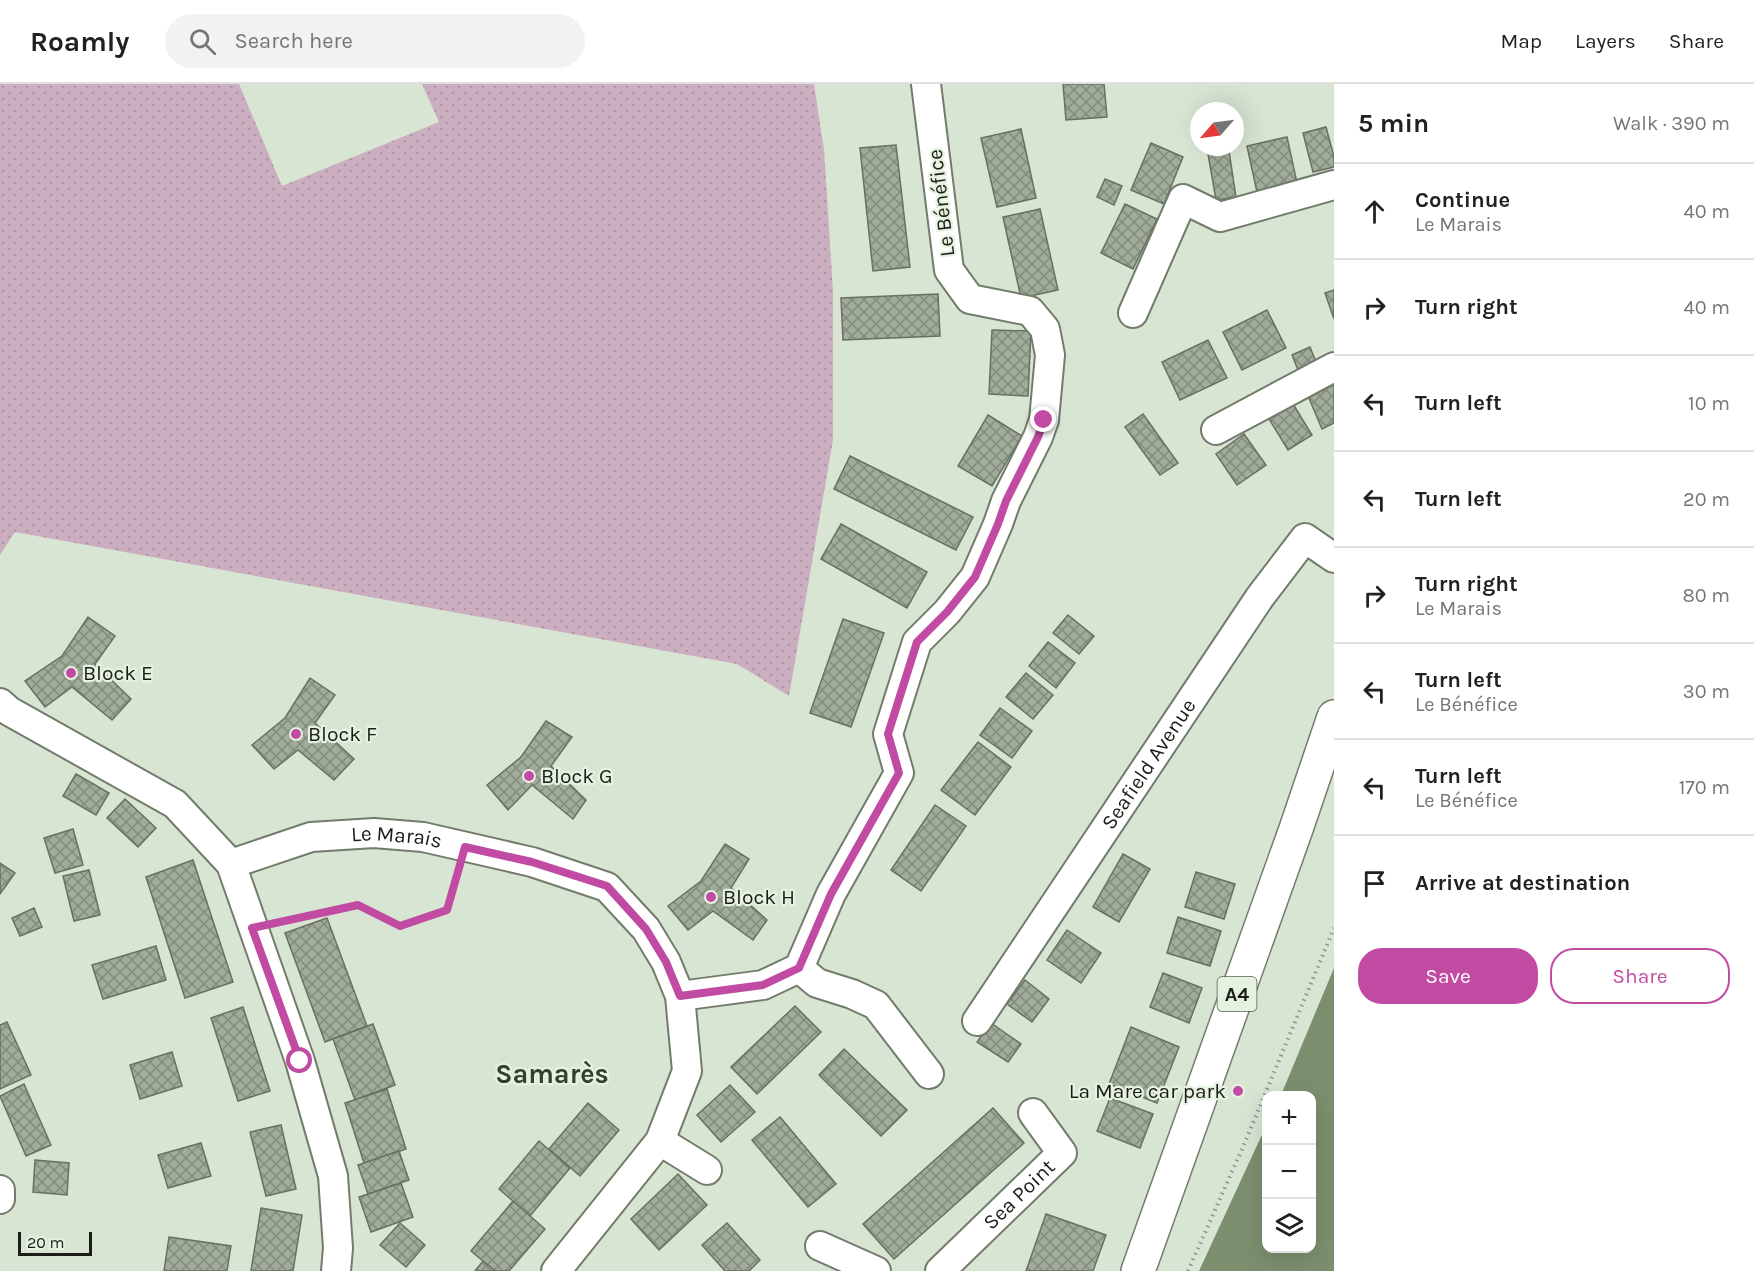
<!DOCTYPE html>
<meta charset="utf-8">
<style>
body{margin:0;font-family:Karla,sans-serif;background:#f2f2f2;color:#202124}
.controls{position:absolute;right:18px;bottom:18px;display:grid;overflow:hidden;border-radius:12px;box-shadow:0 6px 24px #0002}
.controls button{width:54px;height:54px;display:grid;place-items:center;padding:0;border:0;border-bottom:2px solid #e0e0e0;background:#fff;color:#202124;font:30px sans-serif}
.compass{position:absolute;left:1190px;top:18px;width:54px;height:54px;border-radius:50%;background:#fff;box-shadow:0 6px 24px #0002;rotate:242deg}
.scale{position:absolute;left:18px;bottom:15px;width:74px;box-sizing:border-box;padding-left:6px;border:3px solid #1a1e17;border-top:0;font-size:16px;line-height:21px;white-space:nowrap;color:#1a1e17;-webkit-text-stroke:4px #e6f2e0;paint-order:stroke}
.stop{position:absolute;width:18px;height:18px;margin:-14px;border:4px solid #c14ba2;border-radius:50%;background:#fff}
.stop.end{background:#c14ba2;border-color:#fff;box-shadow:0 2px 6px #0008}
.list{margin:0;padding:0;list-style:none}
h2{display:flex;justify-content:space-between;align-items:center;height:78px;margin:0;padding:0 24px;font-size:26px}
h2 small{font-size:20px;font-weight:400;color:#757577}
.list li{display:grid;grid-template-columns:39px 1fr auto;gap:18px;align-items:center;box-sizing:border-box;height:96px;padding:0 24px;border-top:2px solid #e0e0e0}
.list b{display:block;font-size:22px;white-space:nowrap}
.list p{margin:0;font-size:20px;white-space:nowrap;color:#757577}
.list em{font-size:20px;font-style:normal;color:#757577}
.actions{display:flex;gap:12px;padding:18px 24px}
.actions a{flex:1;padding:14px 0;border:2px solid #c14ba2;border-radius:24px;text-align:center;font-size:21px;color:#c14ba2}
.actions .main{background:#c14ba2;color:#fff}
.icon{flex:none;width:33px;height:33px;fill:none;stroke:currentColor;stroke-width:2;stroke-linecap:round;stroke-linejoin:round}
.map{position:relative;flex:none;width:1334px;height:1187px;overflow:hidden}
header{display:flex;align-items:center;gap:36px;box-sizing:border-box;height:84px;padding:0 30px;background:#fff;border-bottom:2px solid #e0e0e0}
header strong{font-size:28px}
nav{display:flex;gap:33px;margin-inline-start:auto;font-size:21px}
.search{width:420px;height:54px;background:#f2f2f2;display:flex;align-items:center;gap:15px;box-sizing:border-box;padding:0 21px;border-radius:33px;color:#757577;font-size:22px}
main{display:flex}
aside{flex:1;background:#fff}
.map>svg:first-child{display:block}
</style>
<header>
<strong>Roamly</strong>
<div class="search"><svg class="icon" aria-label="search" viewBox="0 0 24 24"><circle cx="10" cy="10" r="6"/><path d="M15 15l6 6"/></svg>Search here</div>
<nav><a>Map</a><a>Layers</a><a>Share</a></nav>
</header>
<main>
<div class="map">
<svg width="1334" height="1187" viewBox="0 0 1334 1187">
<defs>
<pattern id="grass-dots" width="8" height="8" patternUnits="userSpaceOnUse" patternTransform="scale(1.5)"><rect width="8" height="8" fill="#cbafc1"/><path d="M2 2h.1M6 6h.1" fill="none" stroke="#ae96a5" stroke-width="1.8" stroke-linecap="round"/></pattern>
<pattern id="building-cross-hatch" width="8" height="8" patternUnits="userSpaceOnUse" patternTransform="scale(1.5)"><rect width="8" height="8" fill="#a0ab99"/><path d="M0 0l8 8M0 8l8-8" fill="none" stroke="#828b7c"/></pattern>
</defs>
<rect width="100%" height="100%" fill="#d9e5d3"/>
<polygon fill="url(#grass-dots)" points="0,0 239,0 282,102 439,38 422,0 814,0 824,66 833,207 833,356 789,612 737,580 15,448 0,471"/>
<polygon fill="#7b8f6f" points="1334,884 1334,1187 1199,1187 1266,1042 1266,1164 1312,1164 1312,1012 1281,1011"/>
<g fill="url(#building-cross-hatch)" stroke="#667160" stroke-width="1.5">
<polygon points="1063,0 1104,0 1107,33 1066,36"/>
<polygon points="1326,43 1334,73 1334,83 1313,88 1303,49"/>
<polygon points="1021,45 1036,114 997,123 981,54"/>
<polygon points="1287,53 1297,99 1257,108 1247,62"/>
<polygon points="1151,59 1183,73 1164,120 1131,106"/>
<polygon points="896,61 910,183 873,187 860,64"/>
<polygon points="1229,67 1236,113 1216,116 1208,70"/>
<polygon points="1105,95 1122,102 1114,121 1097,113"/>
<polygon points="1125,120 1157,135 1133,185 1101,169"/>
<polygon points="1040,125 1058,206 1021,214 1003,133"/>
<polygon points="1334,206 1334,235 1325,209"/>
<polygon points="938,210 940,252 843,256 841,214"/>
<polygon points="1267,226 1286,264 1242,286 1223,248"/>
<polygon points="992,246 1031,247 1028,312 989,310"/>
<polygon points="1208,256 1227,294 1180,316 1162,278"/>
<polygon points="1310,263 1316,278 1298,286 1292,271"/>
<polygon points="1334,301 1334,339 1322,345 1308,312"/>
<polygon points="1293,320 1312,351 1288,366 1269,335"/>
<polygon points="1143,330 1178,379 1160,391 1125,343"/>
<polygon points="988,331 1022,352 992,402 958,382"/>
<polygon points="1244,350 1266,381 1237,401 1216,370"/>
<polygon points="850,372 973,433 956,466 834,405"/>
<polygon points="841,440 927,488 907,524 821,475"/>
<polygon points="1068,531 1094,552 1079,570 1053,549"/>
<polygon points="88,533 115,552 95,580 131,615 112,636 72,603 45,623 25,597 62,572"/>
<polygon points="843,535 884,549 851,643 810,629"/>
<polygon points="1048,558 1075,579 1056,604 1029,582"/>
<polygon points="1026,589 1053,611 1033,635 1006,613"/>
<polygon points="310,594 335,611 315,639 354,675 334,696 298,666 274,685 252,661 285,634"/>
<polygon points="1000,624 1032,647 1012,674 980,651"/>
<polygon points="546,637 572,653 551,682 586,716 573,735 532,701 508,726 487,701 521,673"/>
<polygon points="978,658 1011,683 975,731 941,706"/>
<polygon points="76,690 109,709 96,731 63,712"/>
<polygon points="125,715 156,744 138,763 107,734"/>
<polygon points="935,721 966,742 921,807 891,786"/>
<polygon points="73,745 83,781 55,789 44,754"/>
<polygon points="725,760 749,775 731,804 767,836 753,856 713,827 688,846 668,822 701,797"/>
<polygon points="1123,770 1150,785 1119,838 1093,823"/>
<polygon points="193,776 233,898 185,914 146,793"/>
<polygon points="0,779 15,789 0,810"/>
<polygon points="89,786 100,831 74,837 63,792"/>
<polygon points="1196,788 1235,800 1224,835 1185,823"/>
<polygon points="34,824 42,843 20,852 12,834"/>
<polygon points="1178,833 1221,847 1210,882 1167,869"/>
<polygon points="327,834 367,942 325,958 285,849"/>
<polygon points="1067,846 1101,869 1081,899 1047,876"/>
<polygon points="156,862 166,896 103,915 92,881"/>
<polygon points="1163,889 1202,904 1189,939 1150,923"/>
<polygon points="1025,896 1049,915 1032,938 1007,920"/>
<polygon points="795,922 821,948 757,1010 731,983"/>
<polygon points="243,923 270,1007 238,1017 211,934"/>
<polygon points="7,938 31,991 0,1005 0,941"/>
<polygon points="991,939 1021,960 1008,978 977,958"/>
<polygon points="373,940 395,1001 355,1016 333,955"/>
<polygon points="1131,943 1179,963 1157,1019 1109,1000"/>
<polygon points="844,965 907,1026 881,1052 819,991"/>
<polygon points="172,968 182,1002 140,1015 130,981"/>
<polygon points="24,1000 51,1061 26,1072 0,1012"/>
<polygon points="730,1001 755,1028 721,1058 697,1031"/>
<polygon points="387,1005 406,1065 364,1079 345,1019"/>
<polygon points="1110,1014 1153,1030 1140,1064 1097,1047"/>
<polygon points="588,1019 619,1046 580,1092 549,1065"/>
<polygon points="993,1024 1024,1059 894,1175 863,1140"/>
<polygon points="780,1033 836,1100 808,1123 752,1056"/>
<polygon points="281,1041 296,1105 266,1112 250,1048"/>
<polygon points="539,1057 570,1084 530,1132 499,1105"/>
<polygon points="201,1059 211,1092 168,1104 158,1071"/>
<polygon points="399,1067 409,1096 368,1110 358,1081"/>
<polygon points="35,1076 69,1079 67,1111 33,1108"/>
<polygon points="678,1090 707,1121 659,1166 631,1135"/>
<polygon points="401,1099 413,1133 371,1148 359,1113"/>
<polygon points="513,1117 545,1145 509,1187 495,1187 471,1167"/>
<polygon points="261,1124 302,1131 293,1187 251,1187"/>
<polygon points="1046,1130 1106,1151 1093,1187 1026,1187"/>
<polygon points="400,1139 425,1161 406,1183 380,1161"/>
<polygon points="727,1139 760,1176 749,1187 725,1187 702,1161"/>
<polygon points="169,1153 231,1162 227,1187 164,1187"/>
<polygon points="483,1177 495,1187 475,1187"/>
</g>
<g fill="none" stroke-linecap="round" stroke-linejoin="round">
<defs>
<g id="minor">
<polyline points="1133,229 1183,115 1220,133 1334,101"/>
<polyline points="1216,346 1334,283"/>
<polyline points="0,619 9,627 175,720 231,780"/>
<polyline points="799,884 817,899 852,910 876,921 929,990"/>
<polyline points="680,912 763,901 799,884 831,810 899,689 888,650 917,558 947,528 975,493 998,440 1006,417 1038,353 1044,336 1050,271 1045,245 1030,227 970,215 949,186 926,0"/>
<path id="s1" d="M977,937L1260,513L1305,454L1334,474"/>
<polyline points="660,1057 707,1086"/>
<polyline points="0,1106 0,1115"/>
<polyline points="820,1162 876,1187"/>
<path id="s2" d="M336,1187L338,1164L333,1092L300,977L231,780L311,753L374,749L423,753L532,778L607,803L646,845L666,878L680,912L687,987L660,1057L556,1187"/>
<path id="s3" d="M940,1187L1062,1069L1033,1029"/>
</g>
<polyline id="major" points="1138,1187 1296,745 1334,633"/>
</defs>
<use href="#minor" stroke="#727c6b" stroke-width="32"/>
<use href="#major" stroke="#727c6b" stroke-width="36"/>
<g stroke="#8d9688" stroke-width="4" stroke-dasharray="1.5 4.5" stroke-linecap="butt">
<polyline points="277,838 358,821 400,842 447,826 459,787"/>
<polyline points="1188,1187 1243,1063 1334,844"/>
</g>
<use href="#minor" stroke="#fff" stroke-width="28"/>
<use href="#major" stroke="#fff" stroke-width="33"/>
</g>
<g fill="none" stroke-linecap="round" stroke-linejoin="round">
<polyline stroke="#c14ba2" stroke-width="8" points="300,977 252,844 358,821 400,842 447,826 465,763 532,778 607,802 646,845 666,878 680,912 763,901 799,884 831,810 899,689 888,650 917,558 947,528 975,493 998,440 1006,417 1038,353 1044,336"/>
</g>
<g fill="#c14ba2" stroke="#e6f2e0" stroke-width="2">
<circle cx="71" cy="589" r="6"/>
<circle cx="296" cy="650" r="6"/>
<circle cx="529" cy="692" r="6"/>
<circle cx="711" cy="813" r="6"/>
<circle cx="1238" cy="1007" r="6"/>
</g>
<g text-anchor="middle" stroke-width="4.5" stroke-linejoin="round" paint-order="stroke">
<rect fill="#e6f2e0" stroke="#575e53" stroke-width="1.5" x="1217.5" y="893" width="39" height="34" rx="4.5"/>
<g font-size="20" font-weight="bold" fill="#1a1e17">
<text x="1237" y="917">A4</text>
</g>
<g font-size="21" fill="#1a1e17" stroke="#e6f2e0">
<text transform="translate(941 119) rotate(-97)" y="7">Le Bénéfice</text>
<text dy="7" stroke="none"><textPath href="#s1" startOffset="309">Seafield Avenue</textPath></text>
<text dy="7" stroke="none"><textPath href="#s2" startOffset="594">Le Marais</textPath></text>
<text dy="7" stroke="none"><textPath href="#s3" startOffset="110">Sea Point</textPath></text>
</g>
<g font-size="21" fill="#1a1e17" stroke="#e6f2e0" text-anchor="start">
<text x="83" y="596">Block E</text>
<text x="308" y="657">Block F</text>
<text x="541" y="699">Block G</text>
<text x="723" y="820">Block H</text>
<text x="1226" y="1014" text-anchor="end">La Mare car park</text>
</g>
<g font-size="27" font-weight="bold" fill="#353e2f" stroke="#e6f2e0">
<text x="552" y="999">Samarès</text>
</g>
</g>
</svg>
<div class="controls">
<button>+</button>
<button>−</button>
<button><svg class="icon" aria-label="layers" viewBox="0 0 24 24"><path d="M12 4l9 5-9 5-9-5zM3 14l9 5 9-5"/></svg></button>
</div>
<svg class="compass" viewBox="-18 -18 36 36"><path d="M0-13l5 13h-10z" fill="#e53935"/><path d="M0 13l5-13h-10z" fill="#757577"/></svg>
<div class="scale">20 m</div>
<div class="stop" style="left:300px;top:977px"></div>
<div class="stop end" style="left:1044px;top:336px"></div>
</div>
<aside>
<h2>5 min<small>Walk · 390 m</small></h2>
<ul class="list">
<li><svg class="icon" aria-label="ahead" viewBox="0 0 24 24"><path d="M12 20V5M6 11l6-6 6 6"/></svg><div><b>Continue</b><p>Le Marais</p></div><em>40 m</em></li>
<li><svg class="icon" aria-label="right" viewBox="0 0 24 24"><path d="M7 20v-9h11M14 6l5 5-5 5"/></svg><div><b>Turn right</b></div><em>40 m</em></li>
<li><svg class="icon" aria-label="left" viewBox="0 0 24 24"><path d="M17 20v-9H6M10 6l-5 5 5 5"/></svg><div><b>Turn left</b></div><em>10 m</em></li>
<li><svg class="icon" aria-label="left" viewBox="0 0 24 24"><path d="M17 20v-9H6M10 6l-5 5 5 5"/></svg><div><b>Turn left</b></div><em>20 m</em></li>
<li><svg class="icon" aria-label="right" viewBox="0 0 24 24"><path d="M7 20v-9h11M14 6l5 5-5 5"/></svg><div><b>Turn right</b><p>Le Marais</p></div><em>80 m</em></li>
<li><svg class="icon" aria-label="left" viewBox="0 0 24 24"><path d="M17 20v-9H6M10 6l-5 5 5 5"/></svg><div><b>Turn left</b><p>Le Bénéfice</p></div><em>30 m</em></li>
<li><svg class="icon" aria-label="left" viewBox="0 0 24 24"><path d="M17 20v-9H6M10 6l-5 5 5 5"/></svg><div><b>Turn left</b><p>Le Bénéfice</p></div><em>170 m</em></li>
<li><svg class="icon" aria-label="arrive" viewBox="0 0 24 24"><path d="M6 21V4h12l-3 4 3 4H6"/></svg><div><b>Arrive at destination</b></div></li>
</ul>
<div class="actions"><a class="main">Save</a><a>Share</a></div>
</aside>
</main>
